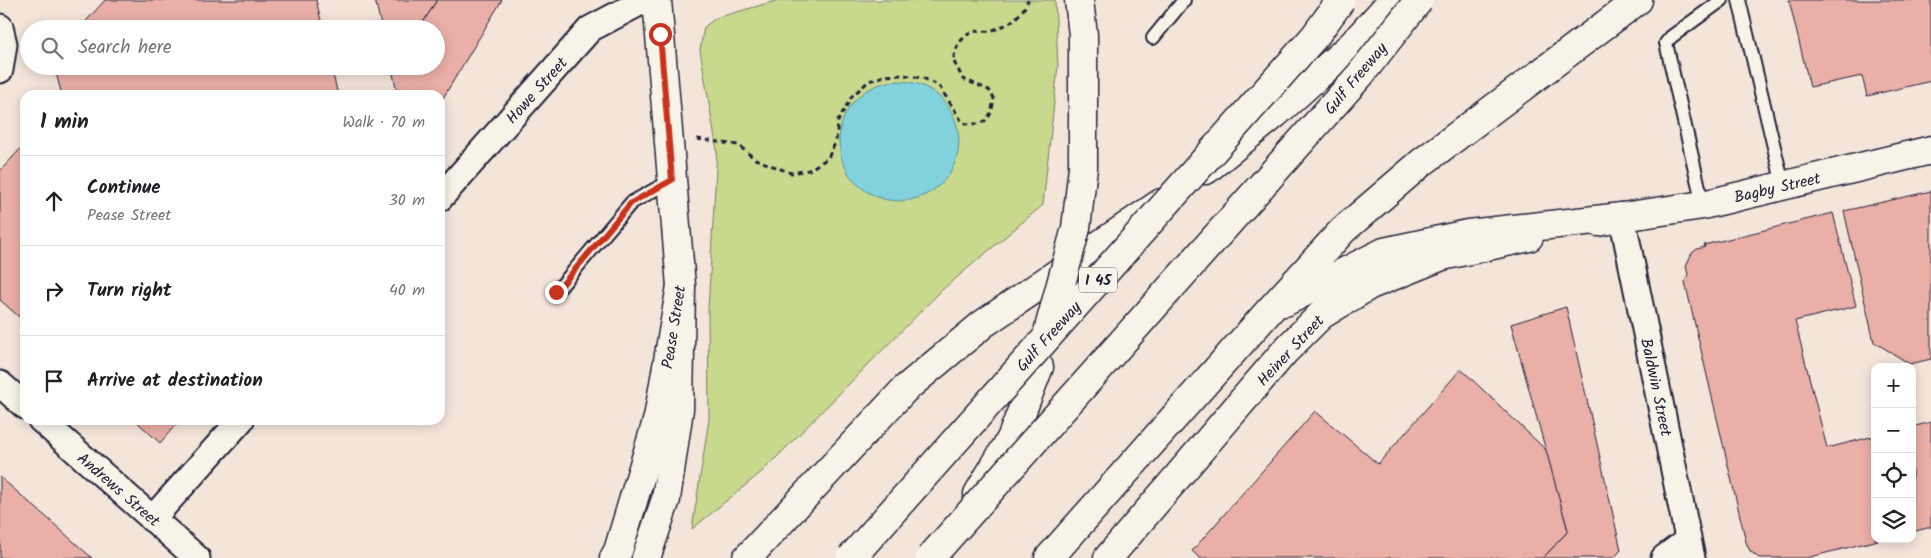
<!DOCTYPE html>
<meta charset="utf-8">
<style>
body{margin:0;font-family:Kalam,sans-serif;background:#f6f6f6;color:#202124}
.controls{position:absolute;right:15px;bottom:15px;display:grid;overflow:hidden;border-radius:10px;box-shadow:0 2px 12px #0003}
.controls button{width:45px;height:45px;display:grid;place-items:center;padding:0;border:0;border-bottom:1px solid #e0e0e0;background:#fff;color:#202124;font:25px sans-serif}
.stop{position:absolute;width:15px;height:15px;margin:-11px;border:4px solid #c8321e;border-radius:50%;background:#fff}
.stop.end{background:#c8321e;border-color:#fff;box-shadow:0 1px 5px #0008}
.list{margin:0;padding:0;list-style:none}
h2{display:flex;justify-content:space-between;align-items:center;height:65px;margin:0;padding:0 20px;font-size:21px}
h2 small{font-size:16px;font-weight:400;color:#757577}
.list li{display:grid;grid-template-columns:32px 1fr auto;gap:15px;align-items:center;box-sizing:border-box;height:90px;padding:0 20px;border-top:1px solid #e0e0e0}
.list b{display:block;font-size:19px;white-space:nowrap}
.list p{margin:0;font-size:16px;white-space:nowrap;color:#757577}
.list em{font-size:16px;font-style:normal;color:#757577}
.icon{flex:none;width:28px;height:28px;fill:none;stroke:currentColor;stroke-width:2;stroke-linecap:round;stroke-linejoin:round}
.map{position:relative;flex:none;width:1931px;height:558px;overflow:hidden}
.search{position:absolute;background:#fff;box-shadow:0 2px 12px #0003;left:20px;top:20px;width:425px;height:55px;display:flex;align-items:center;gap:12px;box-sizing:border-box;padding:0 18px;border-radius:28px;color:#757577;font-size:19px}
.panel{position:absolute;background:#fff;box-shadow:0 2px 12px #0003;left:20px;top:90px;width:425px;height:335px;border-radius:15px}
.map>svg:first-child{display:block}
</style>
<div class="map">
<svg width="1931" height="558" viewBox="0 0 1931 558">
<rect width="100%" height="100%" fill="#f4e5db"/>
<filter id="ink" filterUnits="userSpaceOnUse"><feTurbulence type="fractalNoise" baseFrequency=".02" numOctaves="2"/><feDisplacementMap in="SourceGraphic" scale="10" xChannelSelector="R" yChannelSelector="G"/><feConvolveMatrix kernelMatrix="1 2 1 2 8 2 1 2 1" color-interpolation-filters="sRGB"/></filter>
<g filter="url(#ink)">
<polygon fill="#c8d88c" stroke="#757d64" points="779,0 1055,0 1058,66 1043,205 942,290 764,470 692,529 709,419 708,311 717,151 700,50 704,27 716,18"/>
<circle fill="#82d2de" stroke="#5c8c9d" cx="899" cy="141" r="60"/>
<g fill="#eaafa7" stroke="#22223b">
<polygon points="105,0 316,0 323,29 79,29"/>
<polygon points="375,0 437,0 419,29 382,29"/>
<polygon points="437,0 502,0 440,103 440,95 398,95 392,70 394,66 436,66 436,29 419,29"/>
<polygon points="1789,0 1931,0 1931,81 1867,96 1862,76 1810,87"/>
<polygon points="54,66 331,66 338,95 62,95"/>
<polygon points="25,144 25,322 0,300 0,171"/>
<polygon points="1931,191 1931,359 1910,364 1874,342 1844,211"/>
<polygon points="1833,213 1856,306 1795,321 1827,448 1875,436 1875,539 1882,539 1806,558 1759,558 1750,551 1746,542 1685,282 1688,274 1686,266 1692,253 1697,249 1705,247 1704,245"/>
<polygon points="1566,307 1621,550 1614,558 1543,558 1568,531 1511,324"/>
<polygon points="1461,369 1546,450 1568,531 1543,558 1200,558 1192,551 1315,411 1378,464"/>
<polygon points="135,420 180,420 160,443"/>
<polygon points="1931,422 1931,527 1912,532 1912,427"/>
<polygon points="0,477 44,515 92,558 0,558"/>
</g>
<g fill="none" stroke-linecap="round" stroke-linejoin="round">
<defs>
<g id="lane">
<polyline points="1739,0 1783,185"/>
<polyline points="1153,38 1184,0"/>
<polyline points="1703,205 1666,43 1671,37 1722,0"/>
<polyline points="556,292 631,203 672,180"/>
</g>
<g id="street">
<polyline points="0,27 4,44 0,70"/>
<polyline points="440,198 590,29 645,0"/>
<polyline points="1622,217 1692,558"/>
<polyline points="0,384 25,406"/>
<polyline points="41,420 197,558"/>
<polyline points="152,519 241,420"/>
<polyline points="1664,558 1688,540"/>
</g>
<g id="secondary">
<polyline points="1598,222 1622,217 1703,205 1931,150"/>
<polyline points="614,558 618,551 658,418 681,286 657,0"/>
<polyline points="1108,558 1285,351 1321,315 1370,285 1442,256 1529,237"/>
</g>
<g id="highway">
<polyline points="1079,0 1083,35 1083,167"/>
<polyline points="1206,170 1275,114 1353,44 1393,0"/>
<polyline points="1285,302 1384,252 1468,234 1622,217"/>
<polyline points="978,494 1011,439 1039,367"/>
<polyline points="646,558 666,499 679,409 681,286"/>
<polyline points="747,558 905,389 983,324 1161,203"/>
<polyline points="1049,558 1269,311 1343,230 1421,163 1638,0"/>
</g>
</defs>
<use href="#lane" stroke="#22223b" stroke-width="16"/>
<use href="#street" stroke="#22223b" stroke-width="29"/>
<use href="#secondary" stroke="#22223b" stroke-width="31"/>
<use href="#highway" stroke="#22223b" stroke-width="31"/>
<path stroke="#22223b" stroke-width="3" stroke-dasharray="5 4" stroke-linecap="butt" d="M697,139L738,145L755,159L791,173L809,170L828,158L836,141L838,121L852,96L869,81L884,76L903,75L923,78L939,86L963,123C986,127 991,120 994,98L989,90L963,79L953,60C956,48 960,37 973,32C978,30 984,32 989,31C1006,27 1022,17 1028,0"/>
<use href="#lane" stroke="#f7f3e8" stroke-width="12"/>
<use href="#street" stroke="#f7f3e8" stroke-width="25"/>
<use href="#secondary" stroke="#f7f3e8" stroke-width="28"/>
<use href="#highway" stroke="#f7f3e8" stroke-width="28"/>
<defs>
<g id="highway-bridge">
<polyline points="1048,332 1076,228 1083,167"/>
<polyline points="851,558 1315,36 1341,0"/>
<polyline points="930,558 1360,75 1419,0"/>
</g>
</defs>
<use href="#highway-bridge" stroke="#22223b" stroke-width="31" stroke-linecap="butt"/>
<use href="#highway-bridge" stroke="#f7f3e8" stroke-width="28"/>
</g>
</g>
<g fill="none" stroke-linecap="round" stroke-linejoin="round" filter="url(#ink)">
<polyline stroke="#c8321e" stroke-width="6" points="556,292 631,203 672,180 660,34"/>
</g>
<g text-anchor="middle" stroke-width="4.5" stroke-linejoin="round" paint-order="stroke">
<rect fill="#f7f3e8" stroke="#62616f" stroke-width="1" x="1079" y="267.5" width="38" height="25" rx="4"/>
<g font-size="15" font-weight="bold" fill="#22223b">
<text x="1098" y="285">I 45</text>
</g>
<g font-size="16" fill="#22223b" stroke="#f7f3e8">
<text transform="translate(1355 78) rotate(-50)" y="6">Gulf Freeway</text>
<text transform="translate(536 90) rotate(-48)" y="6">Howe Street</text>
<text transform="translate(1777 187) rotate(-13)" y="6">Bagby Street</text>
<text transform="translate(673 327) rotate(-81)" y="6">Pease Street</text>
<text transform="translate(1048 336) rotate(-48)" y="6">Gulf Freeway</text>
<text transform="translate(1290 350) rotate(-47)" y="6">Heiner Street</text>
<text transform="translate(1657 387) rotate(78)" y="6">Baldwin Street</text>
<text transform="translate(119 489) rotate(41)" y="6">Andrews Street</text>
</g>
</g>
</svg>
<div class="controls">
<button>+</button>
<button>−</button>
<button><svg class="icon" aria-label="locate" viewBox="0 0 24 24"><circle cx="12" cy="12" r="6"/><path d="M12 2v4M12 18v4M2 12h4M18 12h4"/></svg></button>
<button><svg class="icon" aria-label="layers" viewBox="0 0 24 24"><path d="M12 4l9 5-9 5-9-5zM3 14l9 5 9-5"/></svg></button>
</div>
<div class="stop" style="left:660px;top:34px"></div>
<div class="stop end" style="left:556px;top:292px"></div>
<div class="search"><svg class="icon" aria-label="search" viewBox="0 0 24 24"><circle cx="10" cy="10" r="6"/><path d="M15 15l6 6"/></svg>Search here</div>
<section class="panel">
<h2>1 min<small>Walk · 70 m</small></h2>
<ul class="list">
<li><svg class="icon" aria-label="ahead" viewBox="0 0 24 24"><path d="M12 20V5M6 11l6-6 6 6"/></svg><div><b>Continue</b><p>Pease Street</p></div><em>30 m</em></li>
<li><svg class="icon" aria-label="right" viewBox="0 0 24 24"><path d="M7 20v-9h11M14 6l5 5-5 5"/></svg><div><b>Turn right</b></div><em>40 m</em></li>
<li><svg class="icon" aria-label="arrive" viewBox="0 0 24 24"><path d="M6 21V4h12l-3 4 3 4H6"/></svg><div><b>Arrive at destination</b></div></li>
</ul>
</section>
</div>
